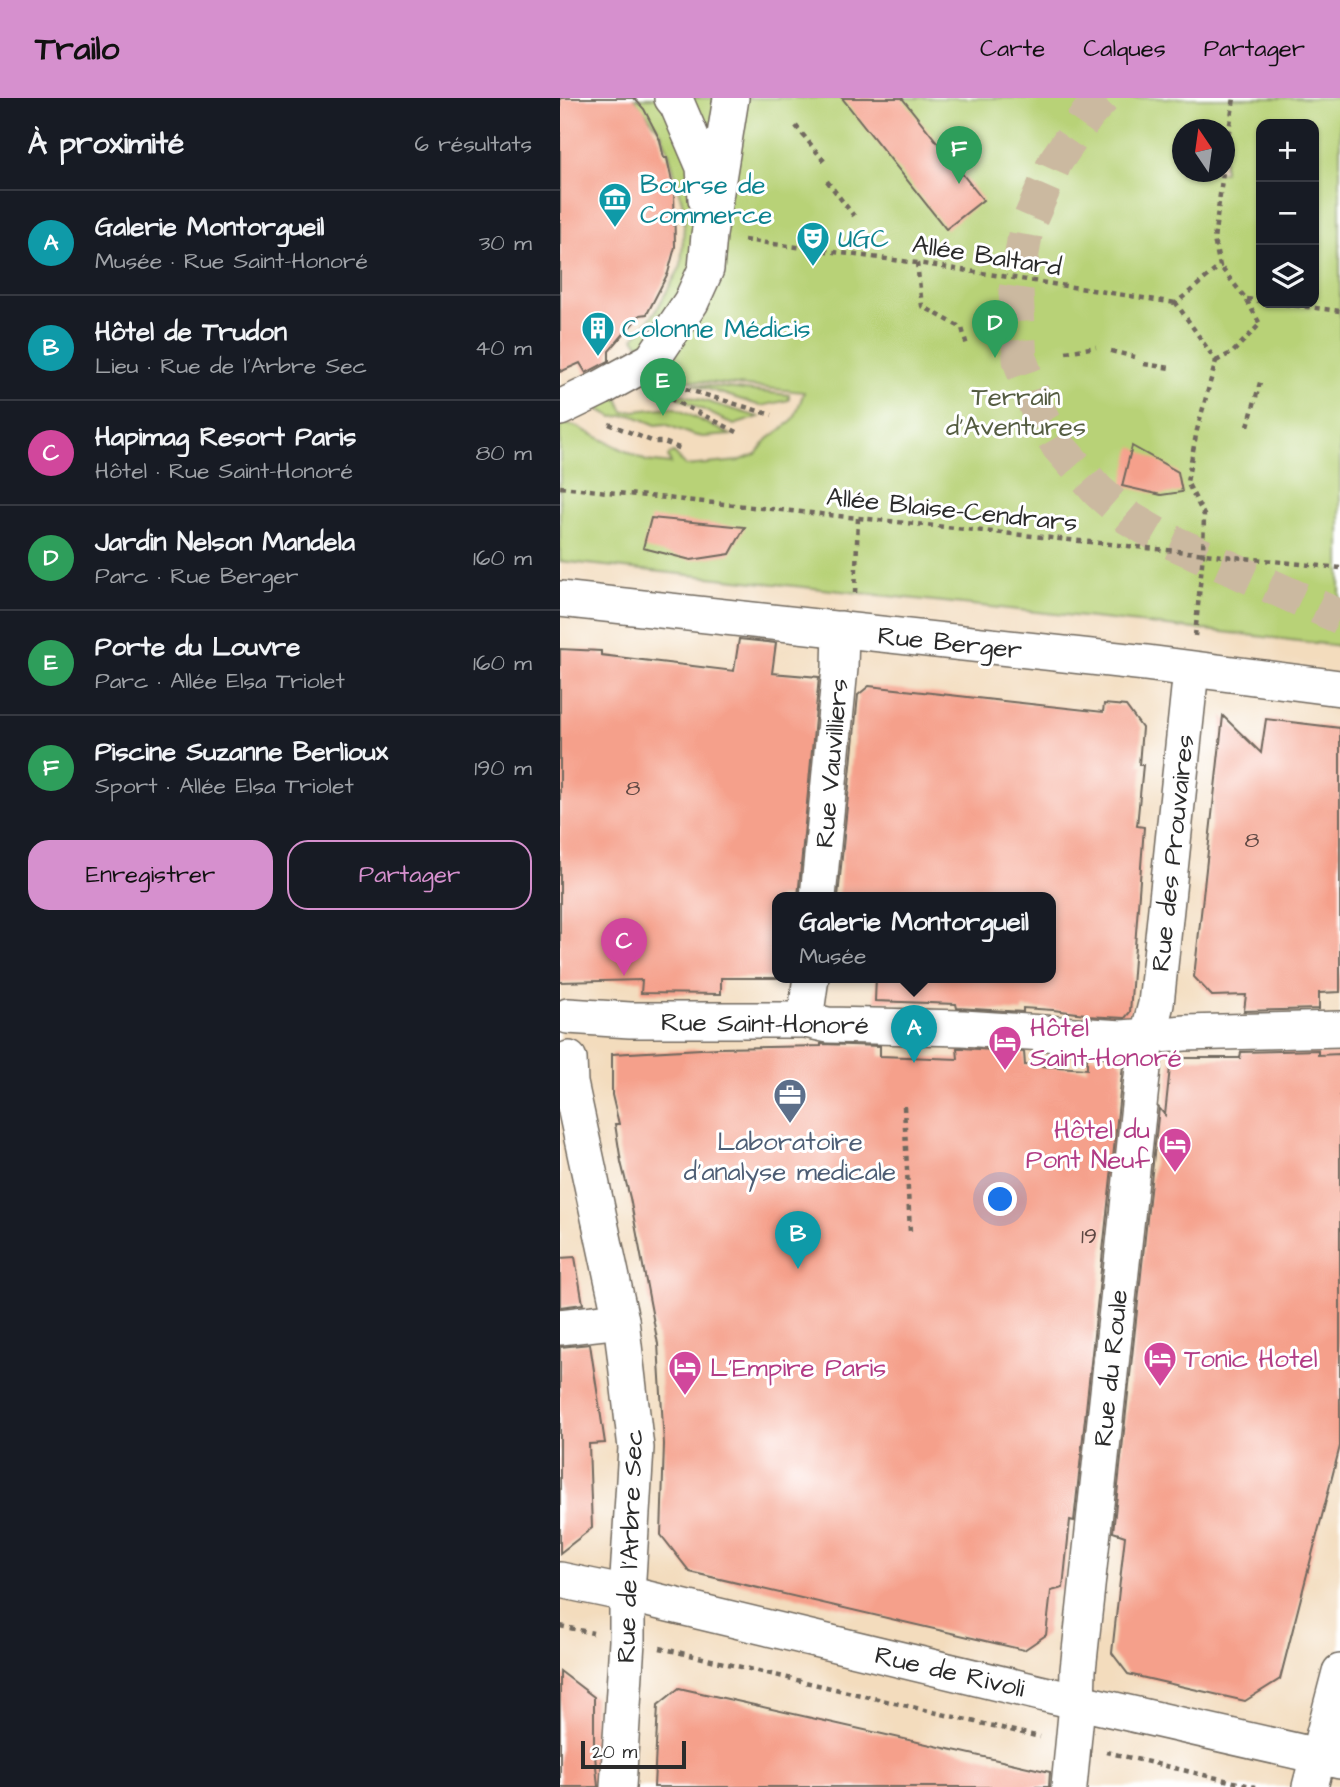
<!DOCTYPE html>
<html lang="fr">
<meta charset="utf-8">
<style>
body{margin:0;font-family:"Architects Daughter",sans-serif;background:#242831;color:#f1f3f6}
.controls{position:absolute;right:21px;top:21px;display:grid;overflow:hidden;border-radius:14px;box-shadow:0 2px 5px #0004}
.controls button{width:63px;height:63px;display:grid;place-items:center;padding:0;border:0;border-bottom:2px solid #363941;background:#171b24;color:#f1f3f6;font:35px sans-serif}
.compass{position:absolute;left:612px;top:21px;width:63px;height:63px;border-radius:50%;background:#171b24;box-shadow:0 2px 5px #0004;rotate:347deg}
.scale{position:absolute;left:21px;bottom:18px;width:105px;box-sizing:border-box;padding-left:7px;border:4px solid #2b2b2b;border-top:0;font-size:19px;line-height:24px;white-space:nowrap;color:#2b2b2b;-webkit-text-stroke:5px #fff;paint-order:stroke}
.you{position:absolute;left:441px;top:1102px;width:24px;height:24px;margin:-18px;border:5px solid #fff;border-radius:50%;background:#1a73e8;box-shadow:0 0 0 10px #1a73e833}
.badge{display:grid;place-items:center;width:46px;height:46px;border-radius:50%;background:#d690ce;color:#fff;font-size:23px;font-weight:700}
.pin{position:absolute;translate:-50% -58px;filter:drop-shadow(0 2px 4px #0008)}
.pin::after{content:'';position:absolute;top:37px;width:24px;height:21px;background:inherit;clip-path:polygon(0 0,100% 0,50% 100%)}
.popup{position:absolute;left:212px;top:794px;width:284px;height:91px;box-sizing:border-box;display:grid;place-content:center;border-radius:14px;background:#171b24;filter:drop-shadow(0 2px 5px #0005);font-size:23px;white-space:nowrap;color:#9ea1a6}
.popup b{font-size:26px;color:#f1f3f6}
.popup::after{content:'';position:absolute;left:50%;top:100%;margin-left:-14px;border:14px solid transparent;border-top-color:#171b24}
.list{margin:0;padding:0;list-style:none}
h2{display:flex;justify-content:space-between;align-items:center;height:91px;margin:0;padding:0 28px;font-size:30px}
h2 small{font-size:23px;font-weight:400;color:#9ea1a6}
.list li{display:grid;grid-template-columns:46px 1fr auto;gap:21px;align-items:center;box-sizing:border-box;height:105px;padding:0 28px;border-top:2px solid #363941}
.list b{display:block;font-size:26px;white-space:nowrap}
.list p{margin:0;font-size:23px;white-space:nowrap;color:#9ea1a6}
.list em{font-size:23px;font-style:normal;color:#9ea1a6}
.actions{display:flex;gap:14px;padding:21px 28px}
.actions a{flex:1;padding:16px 0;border:2px solid #d690ce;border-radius:21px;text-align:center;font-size:24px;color:#d690ce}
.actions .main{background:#d690ce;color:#111}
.icon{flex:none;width:38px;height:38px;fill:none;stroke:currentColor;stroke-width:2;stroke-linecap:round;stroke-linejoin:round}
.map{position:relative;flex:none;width:780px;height:1689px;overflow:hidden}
header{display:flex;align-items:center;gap:42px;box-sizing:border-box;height:98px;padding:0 35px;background:#d690ce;color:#111}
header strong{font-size:33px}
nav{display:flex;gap:38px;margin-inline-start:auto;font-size:24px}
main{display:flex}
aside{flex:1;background:#171b24}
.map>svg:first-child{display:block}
</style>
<header>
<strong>Trailo</strong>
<nav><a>Carte</a><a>Calques</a><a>Partager</a></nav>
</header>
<main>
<aside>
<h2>À proximité<small>6 résultats</small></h2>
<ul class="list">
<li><span class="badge" style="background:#0f9aa8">A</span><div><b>Galerie Montorgueil</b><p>Musée · Rue Saint-Honoré</p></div><em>30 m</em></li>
<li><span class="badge" style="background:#0f9aa8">B</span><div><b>Hôtel de Trudon</b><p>Lieu · Rue de l'Arbre Sec</p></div><em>40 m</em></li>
<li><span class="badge" style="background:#d1479c">C</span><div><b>Hapimag Resort Paris</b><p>Hôtel · Rue Saint-Honoré</p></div><em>80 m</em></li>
<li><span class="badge" style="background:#2e9e5b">D</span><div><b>Jardin Nelson Mandela</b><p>Parc · Rue Berger</p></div><em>160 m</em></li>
<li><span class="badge" style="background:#2e9e5b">E</span><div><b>Porte du Louvre</b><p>Parc · Allée Elsa Triolet</p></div><em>160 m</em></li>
<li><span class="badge" style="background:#2e9e5b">F</span><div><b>Piscine Suzanne Berlioux</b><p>Sport · Allée Elsa Triolet</p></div><em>190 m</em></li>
</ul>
<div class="actions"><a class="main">Enregistrer</a><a>Partager</a></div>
</aside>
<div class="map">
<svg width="780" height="1689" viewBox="0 0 780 1689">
<rect width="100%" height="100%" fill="#fff"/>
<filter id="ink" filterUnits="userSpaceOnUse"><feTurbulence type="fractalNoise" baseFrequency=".0143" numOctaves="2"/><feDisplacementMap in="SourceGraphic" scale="14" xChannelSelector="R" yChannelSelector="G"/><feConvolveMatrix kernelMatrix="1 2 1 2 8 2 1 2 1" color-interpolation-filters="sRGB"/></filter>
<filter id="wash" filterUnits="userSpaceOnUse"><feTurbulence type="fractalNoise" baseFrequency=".00686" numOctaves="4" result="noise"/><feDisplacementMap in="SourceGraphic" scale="28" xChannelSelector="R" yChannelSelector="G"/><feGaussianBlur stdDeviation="1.57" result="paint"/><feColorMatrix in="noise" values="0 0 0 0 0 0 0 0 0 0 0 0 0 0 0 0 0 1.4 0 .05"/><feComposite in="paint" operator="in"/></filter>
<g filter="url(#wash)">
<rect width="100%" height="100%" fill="#f3dcbd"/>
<g fill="#b8d277" stroke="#727e51" stroke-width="2" fill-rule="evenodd">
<path d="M74,0H780V548L663,534L0,463V325L15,328L86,363L111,366L108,359L110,356L114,355L126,368L179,363L196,356L208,341L231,324L235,318L244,294L106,280L74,240L96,213L121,168L125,115L109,55L101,34ZM701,26H754V205H701ZM622,32H664V74H622Z"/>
<polygon points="132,286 229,297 229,302 201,308"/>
<polygon points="97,289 199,319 174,327"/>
<polygon points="57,298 64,314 113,309 171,337 143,339 133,337 105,326 96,327 72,317 53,319 32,308"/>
</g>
<g id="blocks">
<g fill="#f5a08b">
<polygon points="0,0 74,0 84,11 100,42 104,60 107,60 114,92 115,149 108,175 87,216 80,217 49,253 49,263 26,275 20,265 0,274"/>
<polygon points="282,0 342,0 423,102 386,131"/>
<polygon points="572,348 618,374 622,394 601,397 562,388"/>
<polygon points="91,420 185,429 170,456 131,462 83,450"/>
<polygon points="179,541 216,545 212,575 259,579 238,799 218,799 218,880 161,880 161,896 81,895 82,882 0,884 0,551 41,553 41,557 174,573"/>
<polygon points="309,588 543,614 544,606 566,608 582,630 579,667 583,667 577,728 584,729 570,914 565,920 526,918 525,916 493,912 463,910 463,914 397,910 396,906 315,903 316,879 491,879 491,799 278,799 298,597"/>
<polygon points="663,618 701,655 706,621 780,630 780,894 759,895 759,911 684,913 686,897 652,898 634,879"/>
<polygon points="261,946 320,948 320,958 398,961 397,950 402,950 464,954 465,967 527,971 527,958 558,960 563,967 514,1423 510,1422 503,1490 491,1493 486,1537 464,1552 130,1474 101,1437 104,1346 98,1246 70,1100 61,1064 55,1026 59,1026 52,997 52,956 159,950 261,948"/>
<polygon points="758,952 758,957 780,956 780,1348 720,1581 685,1603 568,1576 552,1555 565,1438 553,1434 599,1010 605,1017 611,960 680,960 681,954"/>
<polygon points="15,1159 23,1206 0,1209 0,1160"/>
<polygon points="30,1246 45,1345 29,1346 32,1430 0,1455 0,1249"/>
<polygon points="0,1573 34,1599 34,1647 38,1689 0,1689"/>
<polygon points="119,1590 490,1674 489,1689 94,1689 98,1607"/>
</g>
</g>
</g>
<g filter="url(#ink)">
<use href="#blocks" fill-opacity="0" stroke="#71695e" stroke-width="2"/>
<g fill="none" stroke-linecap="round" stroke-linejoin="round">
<polyline stroke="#cbb9a0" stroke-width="35" stroke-dasharray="35 18" stroke-linecap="butt" points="543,0 528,16 495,64 466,131 456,193 460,262 477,311 499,349 538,393 569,420 603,440 780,519"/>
<defs>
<g id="minor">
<polyline points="112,0 117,6 144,69 146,101"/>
<polyline points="0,310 41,290 92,262 131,204 146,171 149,137 171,0"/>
<polyline points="0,501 586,565 780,590"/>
<polyline points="258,799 280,570 281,531"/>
<polyline points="8,918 70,922 245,922 268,927 403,930 562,940 625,935 780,931"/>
<polyline points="245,922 251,879"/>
<polyline points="9,961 10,985 61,1222 76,1350 67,1496 67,1543 58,1689"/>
<polyline points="0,1229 61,1222"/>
<polyline points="0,1482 67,1496 480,1595 780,1663"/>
<polyline points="509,1689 517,1606 518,1572 584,961 588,937 596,906 631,572"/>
<polyline points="750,1689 780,1574"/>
</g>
</defs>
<use href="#minor" stroke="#71695e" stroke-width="38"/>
<g stroke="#71695e" stroke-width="4.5" stroke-dasharray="5 5" stroke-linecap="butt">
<polyline points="236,28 264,63"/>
<polyline points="664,66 674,0"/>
<polyline points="267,83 294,118"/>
<polyline points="184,142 357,165 616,205"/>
<polyline points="357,165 362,208 402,230 407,248"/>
<polyline points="687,201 701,203"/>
<polyline points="715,205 780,213"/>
<polyline points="551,253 575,259"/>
<polyline points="506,254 536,249"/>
<polyline points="656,263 673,254 700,226 686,201 660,168"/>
<polyline points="584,266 611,270"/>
<polyline points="116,288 212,317"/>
<polyline points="101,296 181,336"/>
<polyline points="49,326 94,344 104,344 124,352"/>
<polyline points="688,328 701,281"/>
<polyline points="0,389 780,470"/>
<polyline points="295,495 298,420"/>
<polyline points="635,538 643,456 644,417 627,384 637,332 656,263 616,205 660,168 654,142 663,74"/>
<polyline points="344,1008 350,1135"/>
<polyline points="0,1528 33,1535"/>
<polyline points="100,1550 480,1639"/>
<polyline points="546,1654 695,1689"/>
</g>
<use href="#minor" stroke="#fff" stroke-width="35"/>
</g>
</g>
<defs>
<symbol id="museum-pin" viewBox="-11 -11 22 30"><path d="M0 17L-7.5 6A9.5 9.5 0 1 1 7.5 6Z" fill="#0f9aa8" stroke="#fff"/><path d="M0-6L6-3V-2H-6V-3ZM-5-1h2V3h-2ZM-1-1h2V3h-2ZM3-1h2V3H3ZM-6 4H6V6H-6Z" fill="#fff"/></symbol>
<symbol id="theatre-pin" viewBox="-11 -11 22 30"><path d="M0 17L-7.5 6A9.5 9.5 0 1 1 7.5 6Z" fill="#0f9aa8" stroke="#fff"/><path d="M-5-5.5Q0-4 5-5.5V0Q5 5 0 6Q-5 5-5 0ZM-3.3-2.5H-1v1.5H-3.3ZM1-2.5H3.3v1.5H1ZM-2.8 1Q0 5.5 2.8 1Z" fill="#fff"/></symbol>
<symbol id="building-pin" viewBox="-11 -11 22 30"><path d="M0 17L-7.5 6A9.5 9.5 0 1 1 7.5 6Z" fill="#0f9aa8" stroke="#fff"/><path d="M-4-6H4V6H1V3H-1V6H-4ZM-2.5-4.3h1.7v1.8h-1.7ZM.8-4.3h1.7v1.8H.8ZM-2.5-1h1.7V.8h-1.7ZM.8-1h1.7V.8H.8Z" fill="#fff"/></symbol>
<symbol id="hotel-pin" viewBox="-11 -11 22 30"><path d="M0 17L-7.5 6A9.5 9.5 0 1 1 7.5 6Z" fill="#d1479c" stroke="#fff"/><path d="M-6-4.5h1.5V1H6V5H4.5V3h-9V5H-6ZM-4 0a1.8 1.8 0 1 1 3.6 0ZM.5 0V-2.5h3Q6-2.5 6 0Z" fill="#fff"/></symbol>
<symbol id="office-pin" viewBox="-11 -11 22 30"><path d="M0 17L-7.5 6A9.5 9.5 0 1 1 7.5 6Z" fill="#5c6f8a" stroke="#fff"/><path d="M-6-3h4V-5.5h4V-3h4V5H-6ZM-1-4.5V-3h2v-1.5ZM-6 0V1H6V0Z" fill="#fff"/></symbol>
</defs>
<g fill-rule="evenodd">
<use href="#museum-pin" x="36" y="82" width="38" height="52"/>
<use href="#theatre-pin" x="234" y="121" width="38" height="52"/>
<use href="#building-pin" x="19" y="211" width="38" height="52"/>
<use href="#hotel-pin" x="426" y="925" width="38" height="52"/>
<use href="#office-pin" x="211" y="978" width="38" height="52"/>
<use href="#hotel-pin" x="596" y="1027" width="38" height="52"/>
<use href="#hotel-pin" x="581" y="1241" width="38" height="52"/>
<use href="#hotel-pin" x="106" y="1250" width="38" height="52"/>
</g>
<g text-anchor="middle" stroke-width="6" stroke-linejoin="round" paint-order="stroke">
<g font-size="23" fill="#5e4843">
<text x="73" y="697">8</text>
<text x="692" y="749">8</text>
<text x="529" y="1145">19</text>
</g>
<g font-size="26" fill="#0d838f" stroke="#fff" text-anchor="start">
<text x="80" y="95">Bourse de<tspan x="80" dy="30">Commerce</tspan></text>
<text x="278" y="149">UGC</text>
<text x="62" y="239">Colonne Médicis</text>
</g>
<g font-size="26" fill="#2b2b2b" stroke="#fff">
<text transform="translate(427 157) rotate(9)" y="9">Allée Baltard</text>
<text transform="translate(392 411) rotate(6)" y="9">Allée Blaise-Cendrars</text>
<text transform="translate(390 544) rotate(6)" y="9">Rue Berger</text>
<text transform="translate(271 665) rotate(-85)" y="9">Rue Vauvilliers</text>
<text transform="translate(612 755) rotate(-84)" y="9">Rue des Prouvaires</text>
<text transform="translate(205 925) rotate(1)" y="9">Rue Saint-Honoré</text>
<text transform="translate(550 1270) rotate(-84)" y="9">Rue du Roule</text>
<text transform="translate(69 1448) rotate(-88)" y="9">Rue de l'Arbre Sec</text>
<text transform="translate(390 1573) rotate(13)" y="9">Rue de Rivoli</text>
</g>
<g font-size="26" fill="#555d42" stroke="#fff">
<text x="456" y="307">Terrain<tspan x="456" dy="30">d'Aventures</tspan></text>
</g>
<g font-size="26" fill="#b23c85" stroke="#fff" text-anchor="start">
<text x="470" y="938">Hôtel<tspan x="470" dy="30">Saint-Honoré</tspan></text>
<text x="590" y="1040" text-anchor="end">Hôtel du<tspan x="590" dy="30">Pont Neuf</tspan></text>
<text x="624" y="1269">Tonic Hotel</text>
<text x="150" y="1278">L'Empire Paris</text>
</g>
<g font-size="26" fill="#4e5e75" stroke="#fff">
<text x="230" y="1052">Laboratoire<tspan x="230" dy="30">d'analyse medicale</tspan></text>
</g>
</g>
</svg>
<div class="controls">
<button>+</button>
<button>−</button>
<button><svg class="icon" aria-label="layers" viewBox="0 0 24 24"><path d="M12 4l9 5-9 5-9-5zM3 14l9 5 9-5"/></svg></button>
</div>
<svg class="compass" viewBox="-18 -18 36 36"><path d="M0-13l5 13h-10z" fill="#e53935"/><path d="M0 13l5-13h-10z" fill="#9ea1a6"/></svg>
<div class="scale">20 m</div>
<div class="you"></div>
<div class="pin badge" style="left:354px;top:965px;background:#0f9aa8">A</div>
<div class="popup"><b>Galerie Montorgueil</b>Musée</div>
<div class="pin badge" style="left:238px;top:1171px;background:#0f9aa8">B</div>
<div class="pin badge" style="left:64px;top:878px;background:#d1479c">C</div>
<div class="pin badge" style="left:435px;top:260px;background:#2e9e5b">D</div>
<div class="pin badge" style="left:103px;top:318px;background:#2e9e5b">E</div>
<div class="pin badge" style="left:399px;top:86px;background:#2e9e5b">F</div>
</div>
</main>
